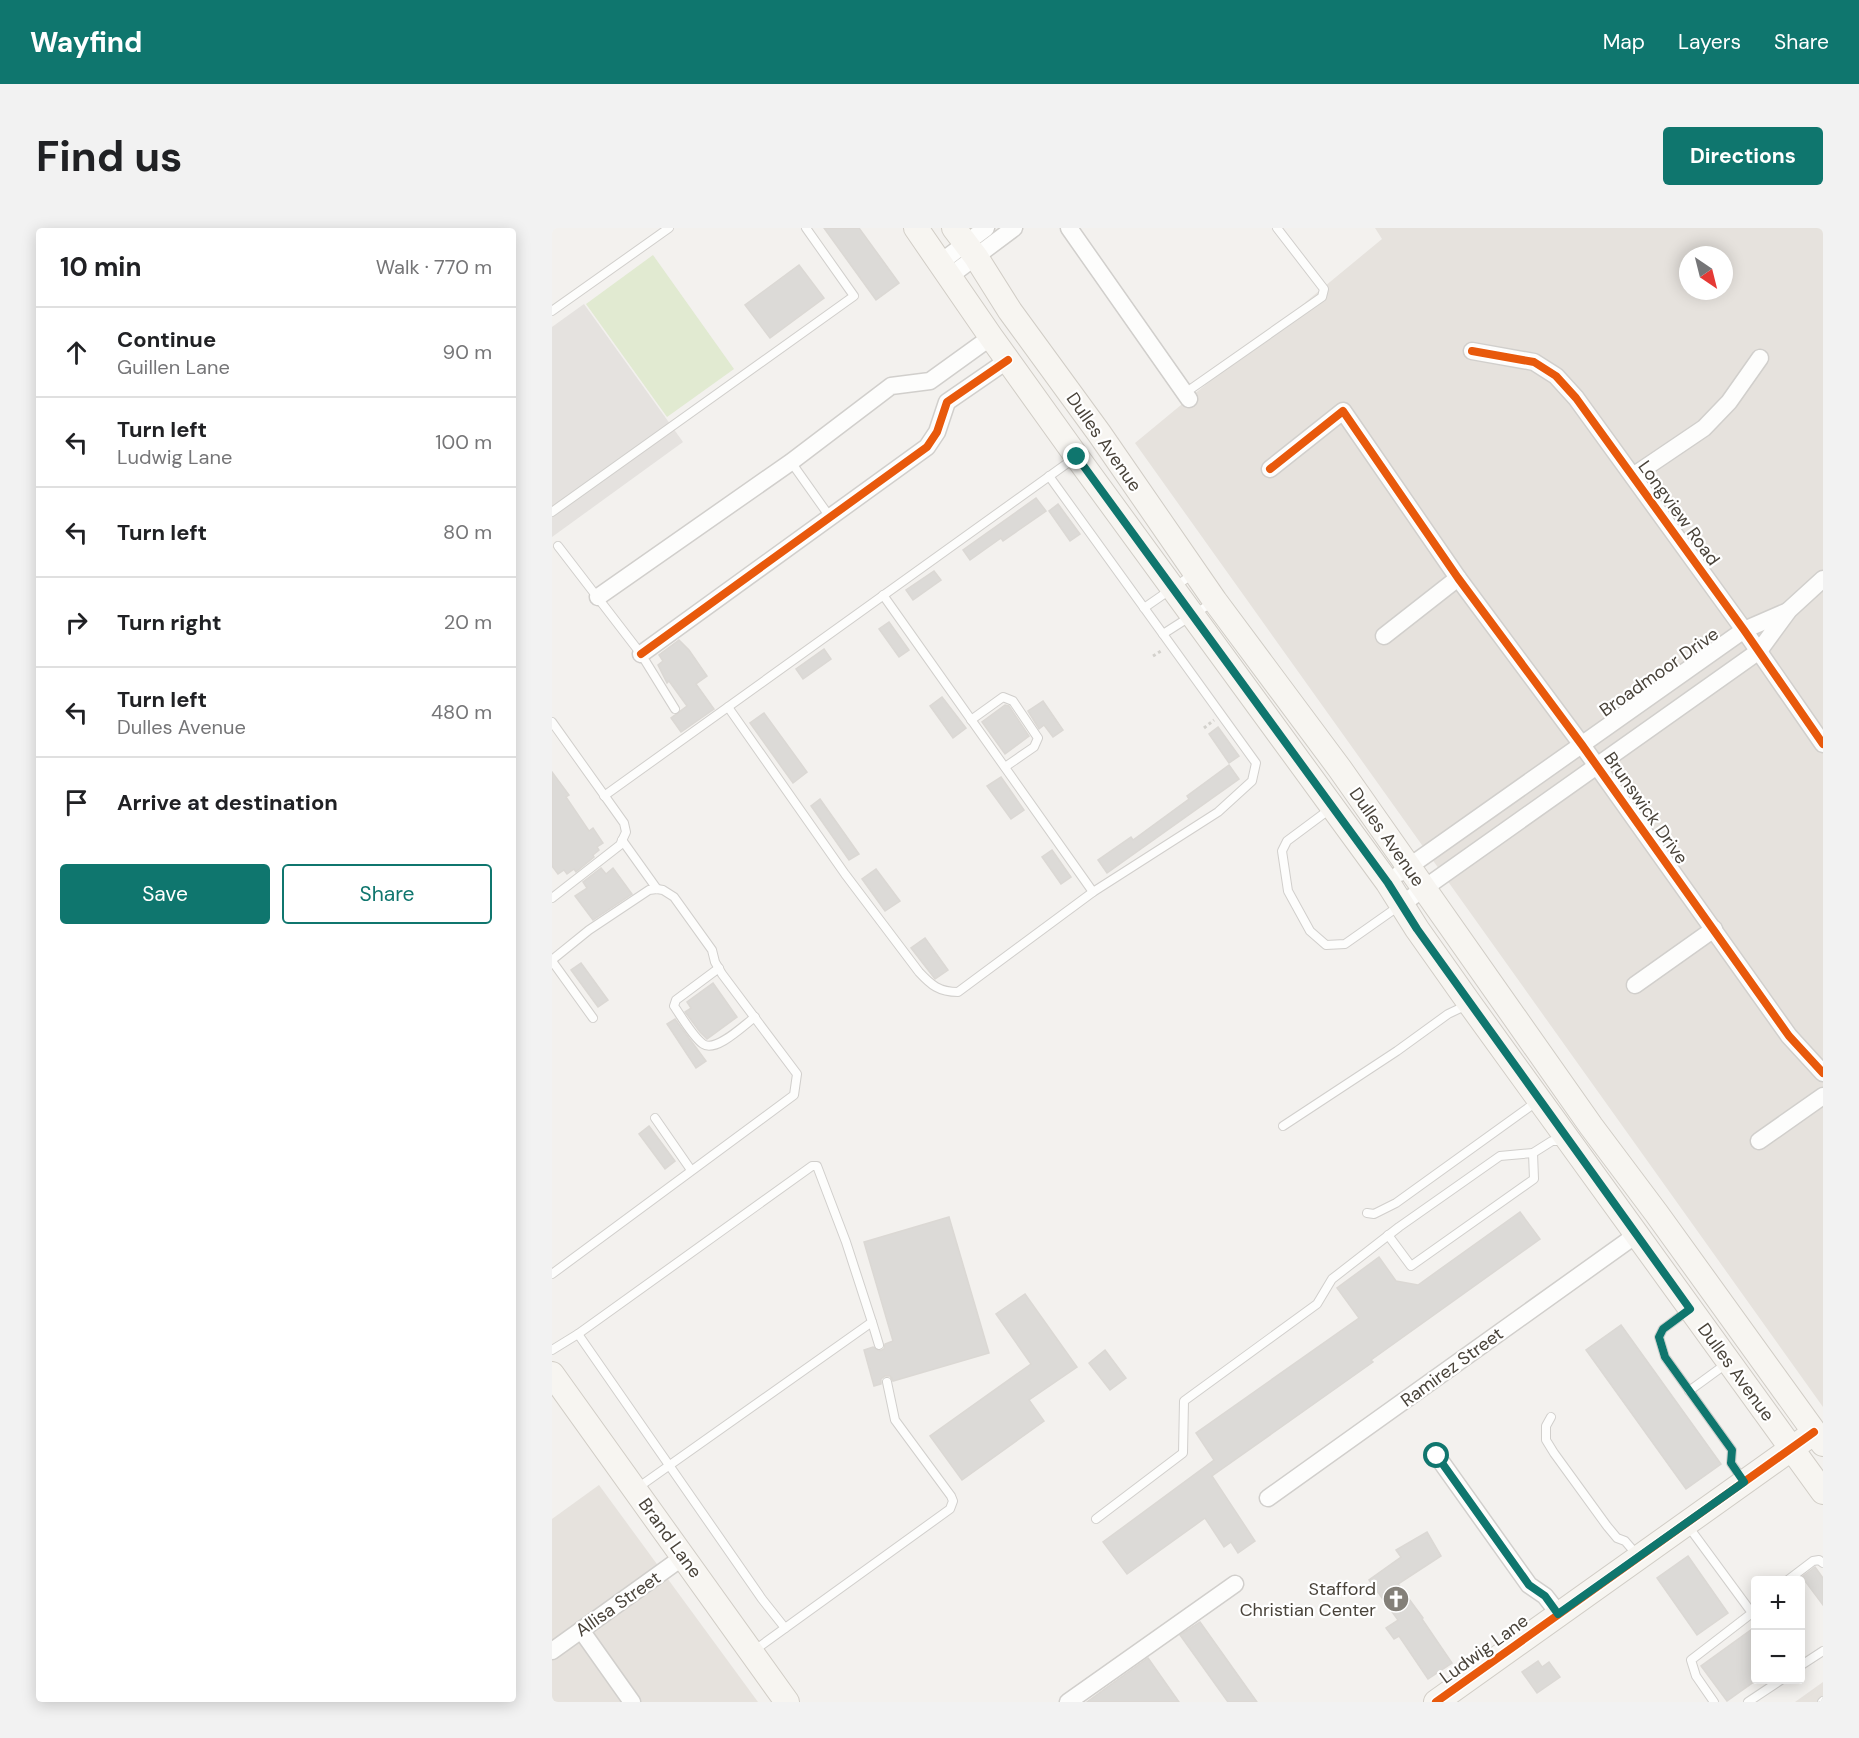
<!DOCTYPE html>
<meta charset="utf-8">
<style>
body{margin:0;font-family:"DM Sans",sans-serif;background:#f2f2f2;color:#202124}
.controls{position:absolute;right:18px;bottom:18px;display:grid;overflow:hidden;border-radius:6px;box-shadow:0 3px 15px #0003}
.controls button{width:54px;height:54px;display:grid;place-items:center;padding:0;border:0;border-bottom:2px solid #e0e0e0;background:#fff;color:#202124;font:30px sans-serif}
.compass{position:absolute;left:1127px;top:18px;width:54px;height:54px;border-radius:50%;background:#fff;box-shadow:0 3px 15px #0003;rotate:145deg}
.stop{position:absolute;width:18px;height:18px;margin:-14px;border:4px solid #0f766e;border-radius:50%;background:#fff}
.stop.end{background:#0f766e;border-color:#fff;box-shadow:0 2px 6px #0008}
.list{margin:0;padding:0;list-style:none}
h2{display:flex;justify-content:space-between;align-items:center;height:78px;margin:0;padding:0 24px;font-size:26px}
h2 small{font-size:20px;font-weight:400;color:#757577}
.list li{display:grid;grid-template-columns:39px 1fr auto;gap:18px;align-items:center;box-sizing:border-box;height:90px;padding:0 24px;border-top:2px solid #e0e0e0}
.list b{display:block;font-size:22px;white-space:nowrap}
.list p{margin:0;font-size:20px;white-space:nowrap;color:#757577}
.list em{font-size:20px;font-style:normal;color:#757577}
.actions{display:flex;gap:12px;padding:18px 24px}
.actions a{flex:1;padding:14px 0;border:2px solid #0f766e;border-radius:6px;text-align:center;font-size:21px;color:#0f766e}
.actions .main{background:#0f766e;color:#fff}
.icon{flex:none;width:33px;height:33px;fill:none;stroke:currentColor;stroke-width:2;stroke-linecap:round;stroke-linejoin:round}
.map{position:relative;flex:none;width:1271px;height:1474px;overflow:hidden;border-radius:6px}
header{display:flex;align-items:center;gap:36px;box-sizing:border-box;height:84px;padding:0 30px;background:#0f766e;color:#fff}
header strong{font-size:28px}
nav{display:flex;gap:33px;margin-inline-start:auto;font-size:21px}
.intro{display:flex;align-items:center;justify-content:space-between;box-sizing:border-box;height:144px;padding:0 36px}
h1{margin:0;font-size:42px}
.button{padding:15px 27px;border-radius:6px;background:#0f766e;color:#fff;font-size:21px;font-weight:700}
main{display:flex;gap:36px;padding:0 36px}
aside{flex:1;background:#fff;border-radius:6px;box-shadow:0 3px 15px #0003}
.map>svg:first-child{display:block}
</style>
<header>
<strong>Wayfind</strong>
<nav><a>Map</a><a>Layers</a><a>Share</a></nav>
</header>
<div class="intro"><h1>Find us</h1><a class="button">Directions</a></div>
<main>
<aside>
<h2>10 min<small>Walk · 770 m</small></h2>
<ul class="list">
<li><svg class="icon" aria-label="ahead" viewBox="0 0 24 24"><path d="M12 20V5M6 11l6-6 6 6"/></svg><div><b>Continue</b><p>Guillen Lane</p></div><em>90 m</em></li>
<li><svg class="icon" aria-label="left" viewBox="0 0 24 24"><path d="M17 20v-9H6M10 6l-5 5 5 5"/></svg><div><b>Turn left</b><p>Ludwig Lane</p></div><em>100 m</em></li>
<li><svg class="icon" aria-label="left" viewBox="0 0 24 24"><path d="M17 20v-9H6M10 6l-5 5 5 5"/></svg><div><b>Turn left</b></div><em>80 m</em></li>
<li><svg class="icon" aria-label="right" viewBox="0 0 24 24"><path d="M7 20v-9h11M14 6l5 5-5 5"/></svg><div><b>Turn right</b></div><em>20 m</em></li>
<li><svg class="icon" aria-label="left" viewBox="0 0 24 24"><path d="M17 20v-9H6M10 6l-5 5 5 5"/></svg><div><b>Turn left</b><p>Dulles Avenue</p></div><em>480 m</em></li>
<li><svg class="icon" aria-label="arrive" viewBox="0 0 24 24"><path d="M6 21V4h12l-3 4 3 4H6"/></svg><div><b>Arrive at destination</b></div></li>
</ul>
<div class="actions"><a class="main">Save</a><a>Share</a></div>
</aside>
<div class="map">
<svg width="1271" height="1474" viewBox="0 0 1271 1474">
<rect width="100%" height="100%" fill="#f3f1ee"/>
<g fill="#e6e2dd" fill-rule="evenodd">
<path d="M823,0H1271V1179L583,215L830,11ZM1136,27H1172V63H1136Z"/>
<polygon points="47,1257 206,1474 0,1474 0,1291"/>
<polygon points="1271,1454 1271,1474 1243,1474"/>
</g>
<polygon fill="#e1ead1" points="101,27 182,141 115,189 34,76"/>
<polygon fill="#e5e2df" points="32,76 131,214 0,309 0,99"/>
<g fill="#dcdad7" stroke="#dbd8d4" stroke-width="1.5">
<polygon points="272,0 307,0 347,55 324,72"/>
<polygon points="247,37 272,70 218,110 193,77"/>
<polygon points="484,270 494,283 451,313 449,310 418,332 411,322"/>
<polygon points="506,276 528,306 518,313 497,283"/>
<polygon points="382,343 389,352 361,372 354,362"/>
<polygon points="337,394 357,422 347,429 327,401"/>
<polygon points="127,412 137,422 155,448 144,456 162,481 129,504 119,490 135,478 117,453 115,455 106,437 111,433 107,427"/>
<polygon points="272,421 279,431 251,451 244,441"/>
<polygon points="390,469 414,500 401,510 378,478"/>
<polygon points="491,473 511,502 501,509 492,497 487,501 476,483"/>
<polygon points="453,477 457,478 477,508 453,526 430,494"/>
<polygon points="212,485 255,544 241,555 198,495"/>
<polygon points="666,499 687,528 677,535 657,506"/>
<polygon points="677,537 687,551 555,645 546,632 579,609 581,612 637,571 635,568"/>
<polygon points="0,544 17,567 14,569 37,603 41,600 51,615 45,619 47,622 41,627 42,629 24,644 22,641 15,646 12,642 6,646 0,638"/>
<polygon points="449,549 472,582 459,591 435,558"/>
<polygon points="268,571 307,626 297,632 259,578"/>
<polygon points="500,622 519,649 509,656 490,629"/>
<polygon points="49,640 54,646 61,640 80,666 41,692 23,668 35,660 31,654"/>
<polygon points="324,641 348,673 333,683 310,651"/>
<polygon points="373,710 396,742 383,751 359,720"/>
<polygon points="29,735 56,772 46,779 19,742"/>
<polygon points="161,755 185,789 155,811 148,804 133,784 139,780 135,774"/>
<polygon points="123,791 154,833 144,840 115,796"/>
<polygon points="97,898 123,933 113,941 87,906"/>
<polygon points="968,984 988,1011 819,1132 821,1134 660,1248 703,1313 686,1325 679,1314 672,1319 653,1290 575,1346 551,1314 662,1232 644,1205 807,1090 785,1060 827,1029 844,1053 866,1057"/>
<polygon points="397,989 437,1125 341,1153 338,1148 333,1148 329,1151 329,1156 322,1158 312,1122 321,1119 328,1123 332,1121 333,1116 341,1113 312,1014"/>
<polygon points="473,1066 525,1139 477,1172 492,1193 410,1252 378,1208 479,1136 444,1086"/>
<polygon points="1069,1097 1169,1236 1134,1261 1034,1122"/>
<polygon points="553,1122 574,1150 558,1162 537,1135"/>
<polygon points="875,1304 889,1328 846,1356 871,1390 870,1391 900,1435 876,1451 847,1408 842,1411 834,1400 846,1392 817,1352 849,1329 844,1322"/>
<polygon points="1136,1328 1176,1385 1145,1407 1105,1350"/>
<polygon points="1263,1339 1271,1350 1271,1377 1250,1349"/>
<polygon points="648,1394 705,1474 676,1474 628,1407"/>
<polygon points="1203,1399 1203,1453 1175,1473 1149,1438"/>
<polygon points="596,1430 627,1474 535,1474 554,1460"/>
<polygon points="986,1433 990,1439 997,1434 1008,1449 985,1465 970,1444"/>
</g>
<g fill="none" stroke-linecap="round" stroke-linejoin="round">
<defs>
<g id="lane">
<polyline points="0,83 117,0"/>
<polyline points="633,165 770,69 772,61 725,0"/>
<polyline points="239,234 278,289"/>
<polyline points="0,284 302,68 254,0"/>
<polyline points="6,318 89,426 123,481"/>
<polyline points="331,367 541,664"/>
<polyline points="592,380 641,346"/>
<polyline points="611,406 661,374"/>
<path d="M176,479L293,646L367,744C379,757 387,764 406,764L541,664L666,584L700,553L704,535L497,248"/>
<polyline points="419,492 451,469 461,473 486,510 482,519 453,539"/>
<polyline points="0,494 72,595 74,604 68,617 0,670"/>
<polyline points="52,568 524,229"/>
<polyline points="778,581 735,613 730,623 736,663 758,703 774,717 793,716 847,678"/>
<polyline points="70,612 105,661"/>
<polyline points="0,732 37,702 97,662 105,661 111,662 122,669 160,722 163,734 170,746 245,846 242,867 0,1046"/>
<polyline points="0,733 41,790"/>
<path d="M167,740L124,772L122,778C129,788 141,809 151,816C164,825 192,797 203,789"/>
<polyline points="103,890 139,942"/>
<polyline points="731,898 845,823 896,786 915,777"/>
<polyline points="815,985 822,986 844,975 987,872"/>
<polyline points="836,1007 859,1038 982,951 981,925"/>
<polyline points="1138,1081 1111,1101 1107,1109 1113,1129 1180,1222 1179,1235 1191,1252"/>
<polyline points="320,1094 327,1117"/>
<polyline points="26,1106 210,1371 233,1400"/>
<polyline points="0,1122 26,1106 260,938 265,938 294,1014 320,1094 84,1261"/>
<polyline points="1137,1163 1174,1136"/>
<polyline points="999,1189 994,1198 994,1212 1002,1225 1055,1298 1065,1310 1073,1313 1086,1328"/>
<polyline points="544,1291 631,1225 632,1173 765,1076 780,1051 847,999 948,928 981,925 1000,913 1014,913"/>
<polyline points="1136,1298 1200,1385 1139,1432 1144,1448 1162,1474"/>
<polyline points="1236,1352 1261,1333 1267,1332 1271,1335"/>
<polyline points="200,1424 398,1281 401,1273 399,1268 343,1192 335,1154"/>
<polyline points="1248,1438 1271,1423"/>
<polyline points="1196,1474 1229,1452"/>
<polyline points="1270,1474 1271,1473"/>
</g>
<g id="street">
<polyline points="517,0 637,171"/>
<polyline points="389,34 434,0"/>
<polyline points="398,48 462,0"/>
<polyline points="920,123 982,134 1004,148 1024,170 1192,402 1271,516"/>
<polyline points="718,241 791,183 906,350 1030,517 1237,808 1271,845"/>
<polyline points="1081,248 1152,200 1177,174 1208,130"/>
<polyline points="46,369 239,234 339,158 378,153 439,109"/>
<polyline points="832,408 906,350"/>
<polyline points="89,426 375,219 385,204 395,174 456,132"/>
<polyline points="848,645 1192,402 1236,383"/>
<polyline points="850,676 1207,423 1237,382 1271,351"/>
<polyline points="1083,757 1162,701"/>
<polyline points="1207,913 1271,868"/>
<polyline points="885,1228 977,1357 993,1368 1007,1386"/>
<polyline points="716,1270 1084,1007"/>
<polyline points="29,1402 80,1474"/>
<polyline points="0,1423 131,1329"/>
<polyline points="516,1474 683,1356"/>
</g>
<g id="secondary">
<polyline points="364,0 439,109 525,229 836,655 865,701 918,776 1271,1264"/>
<polyline points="402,0 424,29 458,83 547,205 663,373 788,541 1039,898 1105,986 1271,1216"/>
<polyline points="0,1146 235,1474"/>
<polyline points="884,1474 1253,1211"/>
</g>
</defs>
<use href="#lane" stroke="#d1cfcc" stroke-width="10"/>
<use href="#street" stroke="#d1cfcc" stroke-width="19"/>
<use href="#secondary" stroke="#d1cdc6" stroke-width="26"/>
<g stroke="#d3d1cc" stroke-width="3" stroke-dasharray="3 3" stroke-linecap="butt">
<polyline points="601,428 609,423"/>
<polyline points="652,500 662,492"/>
</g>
<use href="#lane" stroke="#fdfdfc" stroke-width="8"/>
<use href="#street" stroke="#fdfdfc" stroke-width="16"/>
<use href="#secondary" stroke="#f7f5f1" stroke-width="24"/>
<defs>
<g id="cycleway">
<polyline points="920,123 982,134 1004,148 1024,170 1192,402 1271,516"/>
<polyline points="718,241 791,183 906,350 1030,517 1237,808 1271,845"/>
<polyline points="89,426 375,219 385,204 395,174 456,132"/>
<polyline points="884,1474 1262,1204"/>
</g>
</defs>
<use href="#cycleway" stroke="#fff" stroke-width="11"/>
<use href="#cycleway" stroke="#e8590c" stroke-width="8"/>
</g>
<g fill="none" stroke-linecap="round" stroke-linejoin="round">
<polyline stroke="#0f766e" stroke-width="8" points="525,229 836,655 865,701 1138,1081 1111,1101 1107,1109 1113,1129 1180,1222 1179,1235 1192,1254 1006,1386 993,1368 977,1357 885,1228"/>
</g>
<defs>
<symbol id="church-disc" viewBox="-11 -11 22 22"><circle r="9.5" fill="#848079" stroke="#fff"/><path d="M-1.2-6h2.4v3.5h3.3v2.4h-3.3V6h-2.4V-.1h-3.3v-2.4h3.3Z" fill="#fff"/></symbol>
</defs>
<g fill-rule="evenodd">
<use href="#church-disc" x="829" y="1356" width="30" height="30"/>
</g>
<g text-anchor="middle" stroke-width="4.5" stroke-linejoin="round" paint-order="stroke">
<g font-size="18" fill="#49433a" stroke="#fff">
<text transform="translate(552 214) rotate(55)" y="6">Dulles Avenue</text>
<text transform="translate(1127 285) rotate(54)" y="6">Longview Road</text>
<text transform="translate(1107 444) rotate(-35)" y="6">Broadmoor Drive</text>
<text transform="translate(1094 580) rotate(55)" y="6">Brunswick Drive</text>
<text transform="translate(835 609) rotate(55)" y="6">Dulles Avenue</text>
<text transform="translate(900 1139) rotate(-36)" y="6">Ramirez Street</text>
<text transform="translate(1184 1144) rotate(54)" y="6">Dulles Avenue</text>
<text transform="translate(118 1310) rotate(54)" y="6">Brand Lane</text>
<text transform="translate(66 1376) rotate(-35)" y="6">Allisa Street</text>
<text transform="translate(932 1421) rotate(-36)" y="6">Ludwig Lane</text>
</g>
<g font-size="18" fill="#49433a" stroke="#fff" text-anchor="end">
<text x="824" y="1367">Stafford<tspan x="824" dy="21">Christian Center</tspan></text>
</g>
</g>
</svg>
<div class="controls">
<button>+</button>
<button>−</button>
</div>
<svg class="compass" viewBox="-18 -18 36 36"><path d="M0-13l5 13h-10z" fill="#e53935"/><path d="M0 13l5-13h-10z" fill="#757577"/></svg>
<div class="stop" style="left:885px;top:1228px"></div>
<div class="stop end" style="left:525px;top:229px"></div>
</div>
</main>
